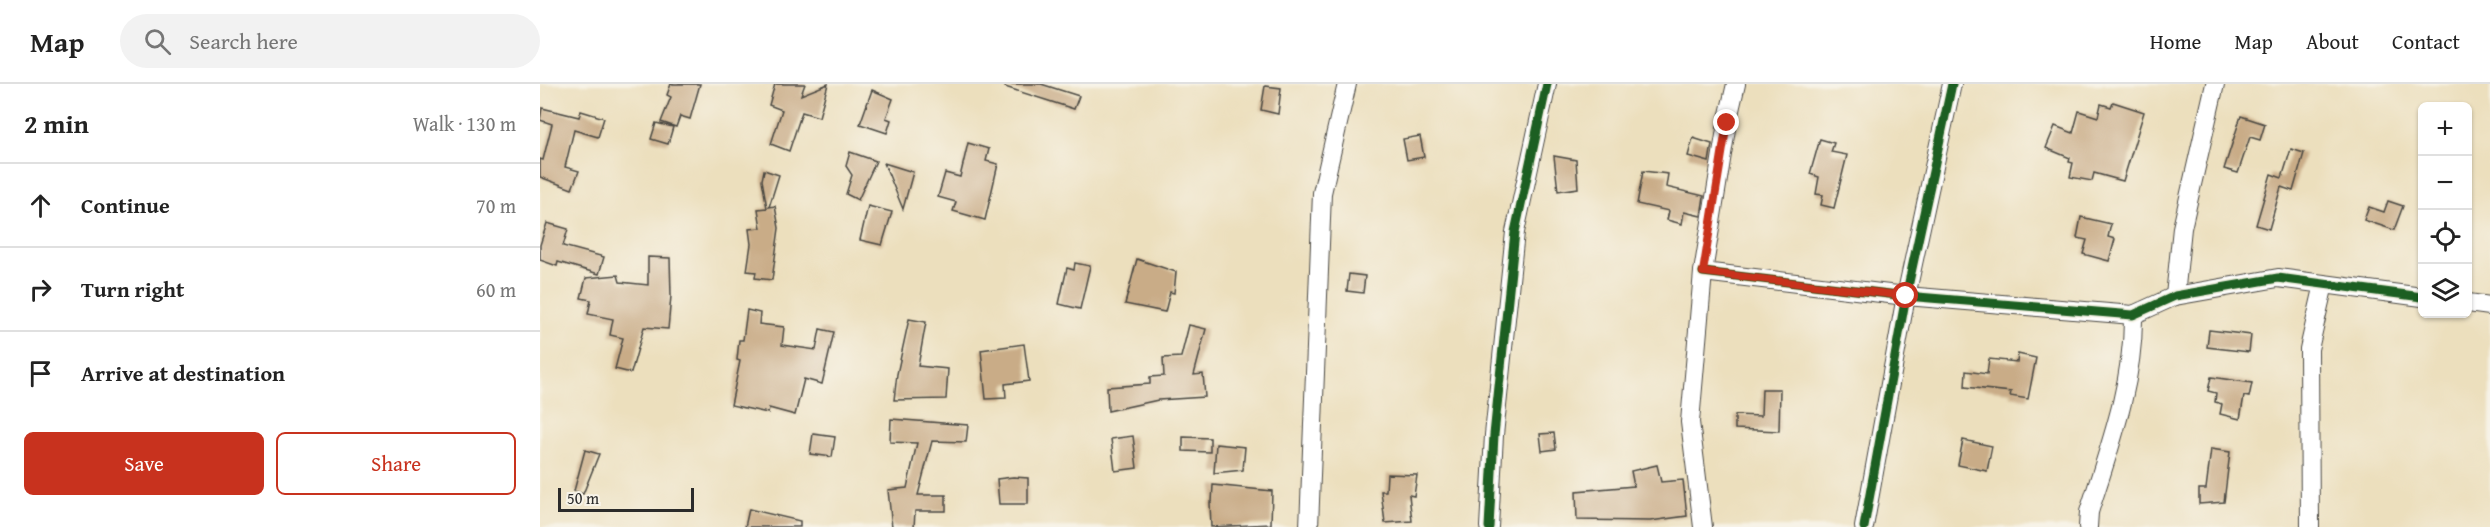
<!DOCTYPE html>
<meta charset="utf-8">
<style>
body{margin:0;font-family:"Gentium Book Plus",serif;background:#f2f2f2;color:#222}
.controls{position:absolute;right:18px;top:18px;display:grid;overflow:hidden;border-radius:9px;box-shadow:0 2px 4px #0004}
.controls button{width:54px;height:54px;display:grid;place-items:center;padding:0;border:0;border-bottom:2px solid #e0e0e0;background:#fff;color:#222;font:30px sans-serif}
.scale{position:absolute;left:18px;bottom:15px;width:136px;box-sizing:border-box;padding-left:6px;border:3px solid #2b2b2b;border-top:0;font-size:16px;line-height:21px;white-space:nowrap;color:#2b2b2b;-webkit-text-stroke:4px #f7f3e8;paint-order:stroke}
.stop{position:absolute;width:18px;height:18px;margin:-14px;border:4px solid #c8321e;border-radius:50%;background:#fff}
.stop.end{background:#c8321e;border-color:#fff;box-shadow:0 2px 6px #0008}
.list{margin:0;padding:0;list-style:none}
h2{display:flex;justify-content:space-between;align-items:center;height:78px;margin:0;padding:0 24px;font-size:26px}
h2 small{font-size:20px;font-weight:400;color:#767676}
.list li{display:grid;grid-template-columns:39px 1fr auto;gap:18px;align-items:center;box-sizing:border-box;height:84px;padding:0 24px;border-top:2px solid #e0e0e0}
.list b{display:block;font-size:22px;white-space:nowrap}
.list em{font-size:20px;font-style:normal;color:#767676}
.actions{display:flex;gap:12px;padding:18px 24px}
.actions a{flex:1;padding:14px 0;border:2px solid #c8321e;border-radius:9px;text-align:center;font-size:21px;color:#c8321e}
.actions .main{background:#c8321e;color:#fff}
.icon{flex:none;width:33px;height:33px;fill:none;stroke:currentColor;stroke-width:2;stroke-linecap:round;stroke-linejoin:round}
.map{position:relative;flex:none;width:1950px;height:443px;overflow:hidden}
header{display:flex;align-items:center;gap:36px;box-sizing:border-box;height:84px;padding:0 30px;background:#fff;border-bottom:2px solid #e0e0e0}
header strong{font-size:28px}
nav{display:flex;gap:33px;margin-inline-start:auto;font-size:21px}
.search{width:420px;height:54px;background:#f2f2f2;display:flex;align-items:center;gap:15px;box-sizing:border-box;padding:0 21px;border-radius:33px;color:#767676;font-size:22px}
main{display:flex}
aside{flex:1;background:#fff}
.map>svg:first-child{display:block}
</style>
<header>
<strong>Map</strong>
<div class="search"><svg class="icon" aria-label="search" viewBox="0 0 24 24"><circle cx="10" cy="10" r="6"/><path d="M15 15l6 6"/></svg>Search here</div>
<nav><a>Home</a><a>Map</a><a>About</a><a>Contact</a></nav>
</header>
<main>
<aside>
<h2>2 min<small>Walk · 130 m</small></h2>
<ul class="list">
<li><svg class="icon" aria-label="ahead" viewBox="0 0 24 24"><path d="M12 20V5M6 11l6-6 6 6"/></svg><div><b>Continue</b></div><em>70 m</em></li>
<li><svg class="icon" aria-label="right" viewBox="0 0 24 24"><path d="M7 20v-9h11M14 6l5 5-5 5"/></svg><div><b>Turn right</b></div><em>60 m</em></li>
<li><svg class="icon" aria-label="arrive" viewBox="0 0 24 24"><path d="M6 21V4h12l-3 4 3 4H6"/></svg><div><b>Arrive at destination</b></div></li>
</ul>
<div class="actions"><a class="main">Save</a><a>Share</a></div>
</aside>
<div class="map">
<svg width="1950" height="443" viewBox="0 0 1950 443">
<rect width="100%" height="100%" fill="#f7f3e8"/>
<filter id="ink" filterUnits="userSpaceOnUse"><feTurbulence type="fractalNoise" baseFrequency=".0167" numOctaves="2"/><feDisplacementMap in="SourceGraphic" scale="12" xChannelSelector="R" yChannelSelector="G"/><feConvolveMatrix kernelMatrix="1 2 1 2 8 2 1 2 1" color-interpolation-filters="sRGB"/></filter>
<filter id="wash" filterUnits="userSpaceOnUse"><feTurbulence type="fractalNoise" baseFrequency=".008" numOctaves="4" result="noise"/><feDisplacementMap in="SourceGraphic" scale="24" xChannelSelector="R" yChannelSelector="G"/><feGaussianBlur stdDeviation="1.35" result="paint"/><feColorMatrix in="noise" values="0 0 0 0 0 0 0 0 0 0 0 0 0 0 0 0 0 1.4 0 .05"/><feComposite in="paint" operator="in"/></filter>
<g filter="url(#wash)">
<rect width="100%" height="100%" fill="#ecdfbd"/>
<g id="blocks">
<g fill="#c9ac87">
<polygon points="131,0 160,0 150,35 140,32 136,43 121,38 131,13 127,11"/>
<polygon points="235,0 265,0 261,11 288,0 279,33 262,28 249,67 231,60 242,26 229,21"/>
<polygon points="465,0 501,0 539,12 534,25 465,3"/>
<polygon points="725,2 741,4 738,30 721,26"/>
<polygon points="332,6 353,15 346,34 351,36 347,49 320,40"/>
<polygon points="1573,18 1604,28 1583,97 1554,89 1552,97 1530,93 1533,79 1529,78 1530,74 1506,64 1515,42 1533,49 1539,27 1558,33 1561,20 1571,23"/>
<polygon points="2,24 39,33 41,27 64,34 58,53 34,46 25,83 39,87 32,105 0,93 0,75 3,76 12,40 0,36"/>
<polygon points="1701,32 1725,40 1720,56 1710,53 1698,89 1684,85"/>
<polygon points="116,39 133,43 128,60 111,55"/>
<polygon points="880,52 884,73 867,76 863,55"/>
<polygon points="1153,54 1172,60 1169,78 1148,72"/>
<polygon points="1280,55 1294,59 1291,68 1307,71 1294,124 1281,121 1283,111 1276,110 1279,93 1270,90"/>
<polygon points="428,59 449,65 446,77 458,80 445,136 413,127 416,118 398,113 405,89 420,93"/>
<polygon points="1751,65 1764,69 1753,107 1741,103 1729,145 1716,141 1731,90 1742,94"/>
<polygon points="310,68 336,77 318,116 306,110 312,91 306,82"/>
<polygon points="1014,72 1036,76 1038,104 1018,107"/>
<polygon points="344,79 373,88 363,125"/>
<polygon points="224,86 239,91 229,123 235,122 239,144 232,196 215,194 216,188 207,187 211,160 209,145 221,144 218,125 227,124 222,96"/>
<polygon points="1103,87 1128,90 1126,103 1164,112 1161,132 1144,128 1142,140 1127,136 1129,127 1097,120"/>
<polygon points="1848,117 1863,122 1854,146 1824,136 1829,123 1844,128"/>
<polygon points="328,122 352,128 342,161 320,156"/>
<polygon points="1541,133 1571,140 1568,153 1575,155 1569,177 1543,170 1547,156 1537,154"/>
<polygon points="7,139 28,145 23,162 64,173 59,190 18,178 17,182 0,176 0,161"/>
<polygon points="108,173 130,174 131,212 128,245 104,243 91,289 75,285 83,254 70,251 73,235 48,230 51,216 41,214 46,194 78,191 80,198 108,201"/>
<polygon points="597,175 636,188 634,209 630,208 625,228 585,220"/>
<polygon points="535,179 550,182 540,225 519,220 527,184 534,186"/>
<polygon points="809,190 825,192 823,209 807,207"/>
<polygon points="207,226 220,229 219,240 244,243 242,261 276,266 280,245 294,248 282,300 264,295 255,331 229,324 228,329 191,321 200,277 197,276 199,256 203,256"/>
<polygon points="369,235 386,238 378,282 408,285 406,315 354,316 357,290"/>
<polygon points="649,241 666,245 654,291 663,290 665,313 618,316 568,327 567,303 610,300 610,293 624,292 623,274 641,273"/>
<polygon points="1669,246 1711,251 1709,268 1667,263"/>
<polygon points="484,260 489,297 465,300 466,314 446,315 441,266"/>
<polygon points="1478,270 1496,274 1488,315 1470,312 1471,308 1425,303 1426,287 1447,290 1449,275 1477,278"/>
<polygon points="1671,293 1712,299 1709,313 1704,312 1700,335 1680,330 1682,320 1675,318 1676,309 1668,307"/>
<polygon points="1222,305 1240,305 1239,347 1195,345 1195,331 1221,332"/>
<polygon points="351,335 428,341 426,358 392,357 378,411 406,411 406,427 375,427 374,443 352,443 348,406 367,404 377,359 350,358"/>
<polygon points="1014,349 1016,365 1002,367 1000,350"/>
<polygon points="273,350 295,353 292,373 270,370"/>
<polygon points="593,352 597,384 575,387 571,355"/>
<polygon points="643,353 670,354 670,368 643,367"/>
<polygon points="1423,356 1452,362 1447,387 1418,381"/>
<polygon points="676,360 705,363 703,386 674,389"/>
<polygon points="1671,365 1690,368 1684,418 1659,420 1659,405 1666,405"/>
<polygon points="45,366 59,370 43,410 34,407"/>
<polygon points="1117,381 1121,398 1143,396 1147,432 1110,437 1037,436 1036,407 1094,402 1091,387"/>
<polygon points="847,390 877,391 874,412 869,411 872,437 845,439 841,407 846,407"/>
<polygon points="473,393 488,394 488,420 459,420 457,395"/>
<polygon points="673,401 732,407 731,440 671,443 670,418 672,418"/>
<polygon points="209,425 260,437 260,443 205,443"/>
</g>
</g>
</g>
<g filter="url(#ink)">
<use href="#blocks" fill-opacity="0" stroke="#484641" stroke-width="1.5"/>
<g fill="none" stroke-linecap="round" stroke-linejoin="round">
<defs>
<g id="street">
<polyline points="1163,188 1366,212 1593,231 1635,212 1738,194 1882,213"/>
<polyline points="1635,212 1642,144 1675,0"/>
<polyline points="1928,219 1950,222"/>
<polyline points="769,443 782,109 807,0"/>
<polyline points="949,443 954,351 975,148 1007,0"/>
<polyline points="1163,443 1150,338 1163,188 1187,39 1196,0"/>
<polyline points="1324,443 1366,212 1412,0"/>
<path d="M1548,443L1549,428C1569,365 1594,298 1593,231"/>
<polyline points="1770,443 1769,265 1784,200"/>
</g>
</defs>
<use href="#street" stroke="#484641" stroke-width="20"/>
<use href="#street" stroke="#fff" stroke-width="18"/>
<defs>
<g id="cycleway">
<polyline points="1163,188 1366,212 1593,231 1635,212 1738,194 1882,213"/>
<polyline points="949,443 954,351 975,148 1007,0"/>
<polyline points="1324,443 1366,212 1412,0"/>
</g>
</defs>
<use href="#cycleway" stroke="#f7f3e8" stroke-width="13"/>
<use href="#cycleway" stroke="#1b5e20" stroke-width="9"/>
</g>
</g>
<g fill="none" stroke-linecap="round" stroke-linejoin="round" filter="url(#ink)">
<polyline stroke="#c8321e" stroke-width="8" points="1187,39 1163,188 1366,212"/>
</g>
</svg>
<div class="controls">
<button>+</button>
<button>−</button>
<button><svg class="icon" aria-label="locate" viewBox="0 0 24 24"><circle cx="12" cy="12" r="6"/><path d="M12 2v4M12 18v4M2 12h4M18 12h4"/></svg></button>
<button><svg class="icon" aria-label="layers" viewBox="0 0 24 24"><path d="M12 4l9 5-9 5-9-5zM3 14l9 5 9-5"/></svg></button>
</div>
<div class="scale">50 m</div>
<div class="stop" style="left:1366px;top:212px"></div>
<div class="stop end" style="left:1187px;top:39px"></div>
</div>
</main>
